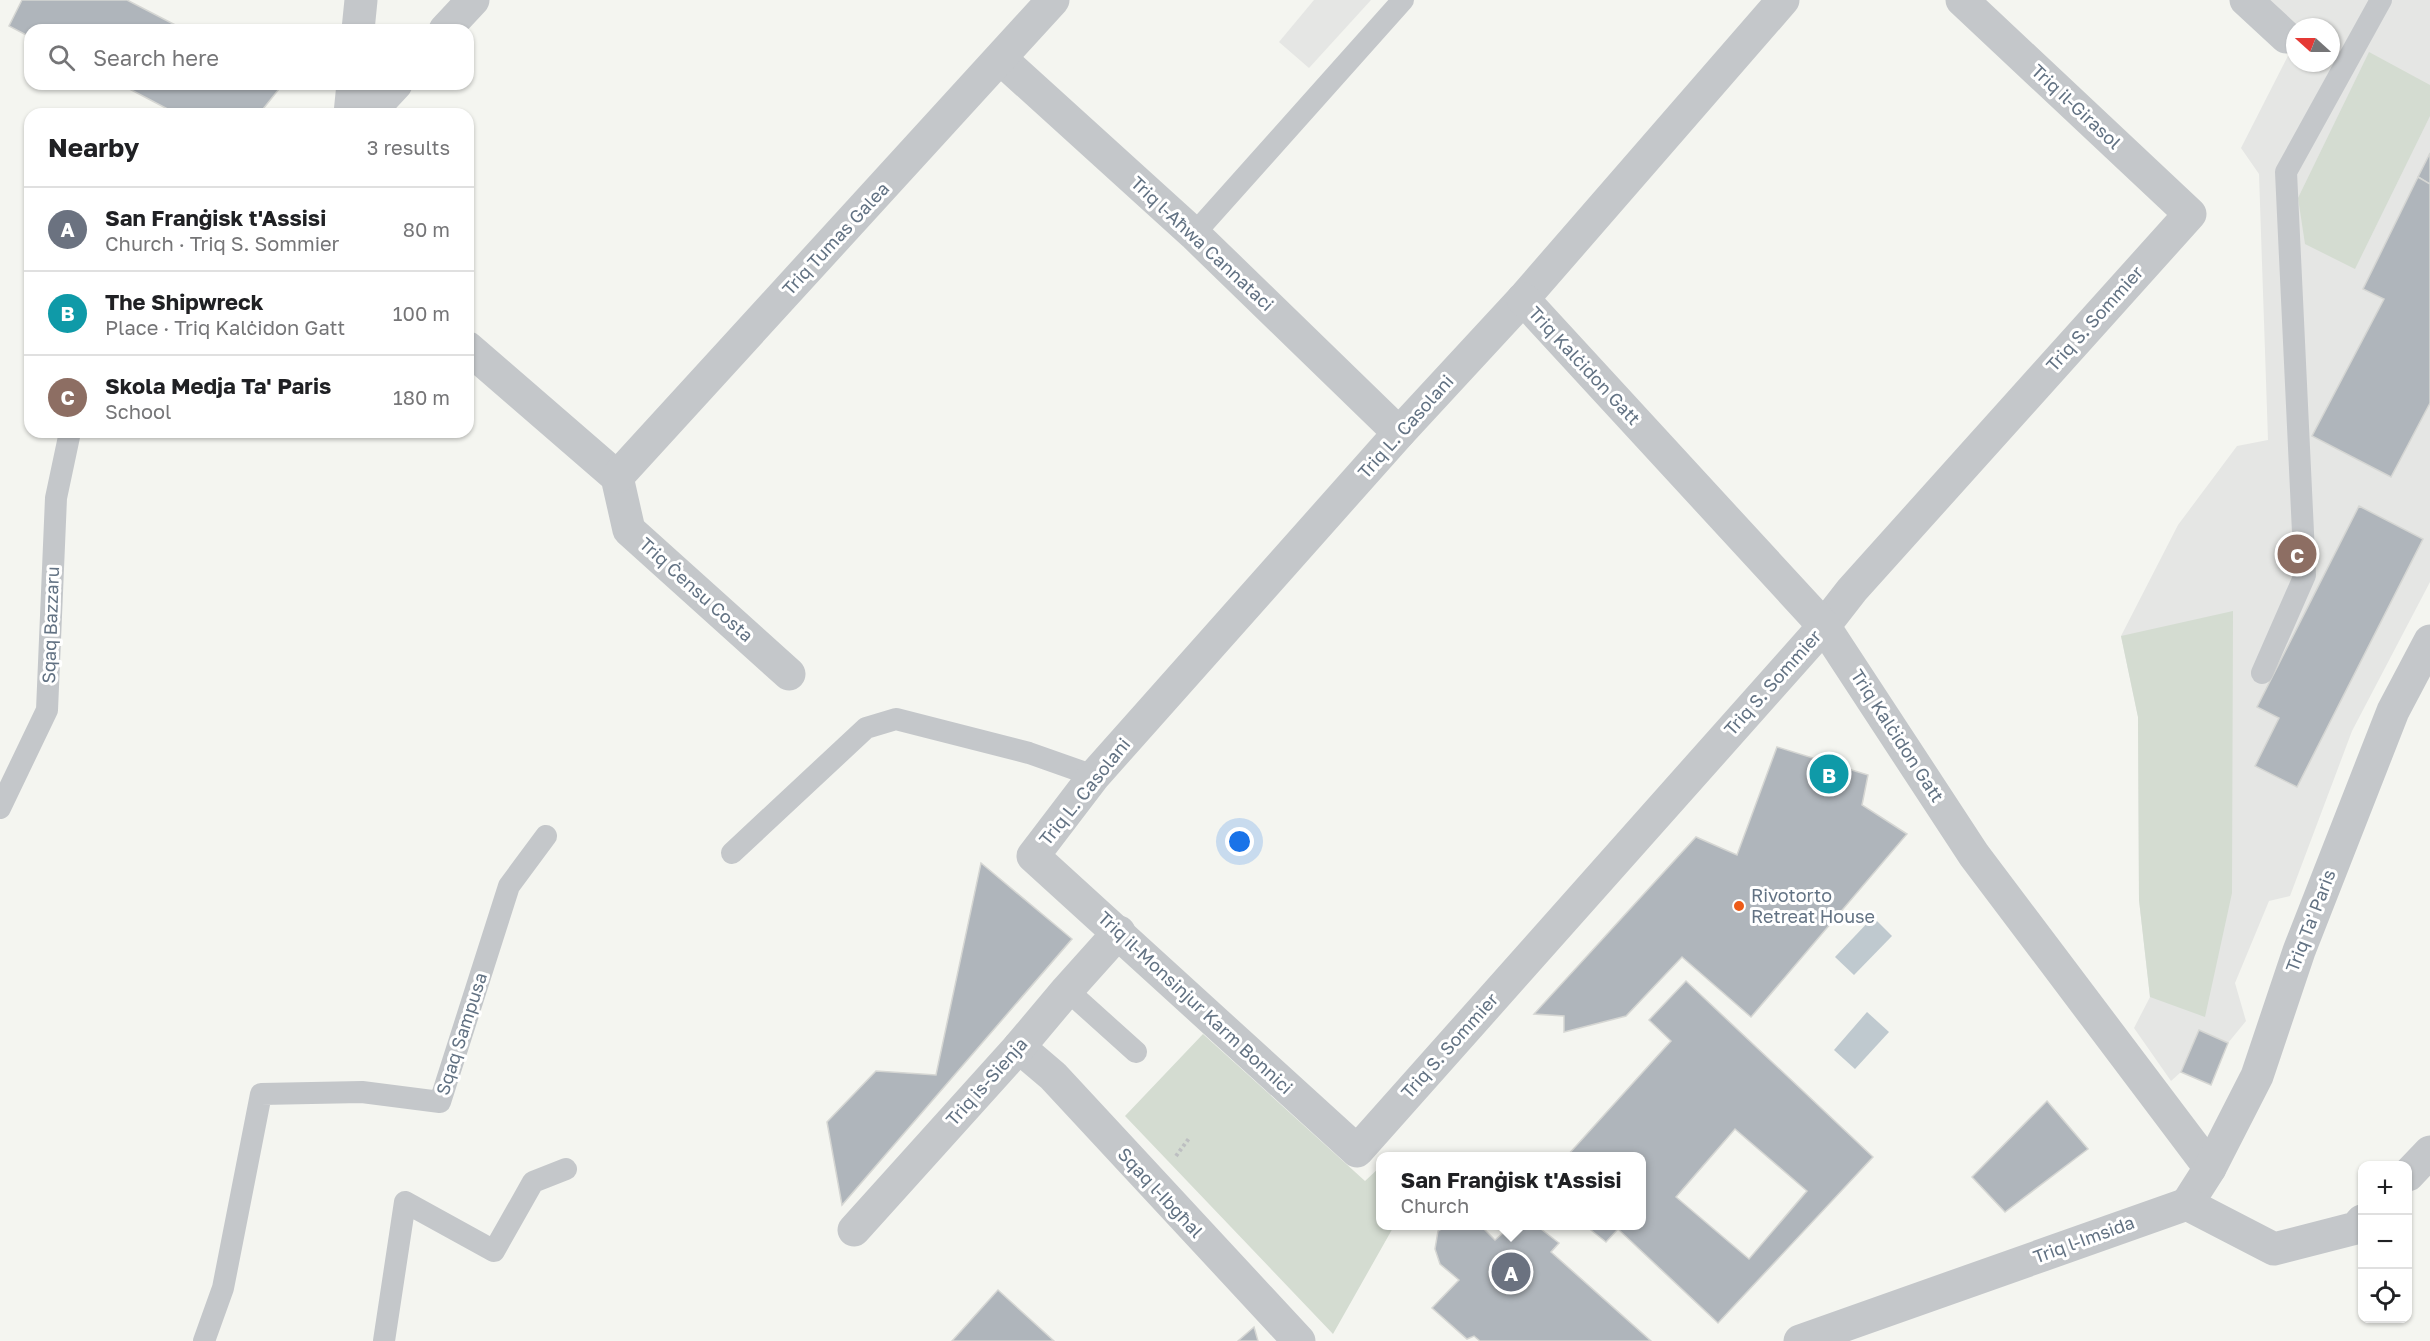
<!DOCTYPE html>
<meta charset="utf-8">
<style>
body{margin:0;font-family:"Golos Text",sans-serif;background:#f6f6f6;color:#202124}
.controls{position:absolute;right:18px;bottom:18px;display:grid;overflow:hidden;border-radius:12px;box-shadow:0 2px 4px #0004}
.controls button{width:54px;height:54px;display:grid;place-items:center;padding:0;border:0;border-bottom:2px solid #e0e0e0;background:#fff;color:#202124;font:30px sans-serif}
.compass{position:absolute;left:2286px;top:18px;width:54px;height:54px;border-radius:50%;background:#fff;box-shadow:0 2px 4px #0004;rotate:291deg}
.you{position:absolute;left:1240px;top:842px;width:21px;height:21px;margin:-15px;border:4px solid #fff;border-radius:50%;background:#1a73e8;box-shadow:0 0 0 9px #1a73e833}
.badge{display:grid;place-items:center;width:39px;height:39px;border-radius:50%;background:#ed5b18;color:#fff;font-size:20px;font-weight:700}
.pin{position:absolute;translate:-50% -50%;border:3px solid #fff;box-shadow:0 2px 6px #0006}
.popup{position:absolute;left:1376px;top:1152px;width:270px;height:78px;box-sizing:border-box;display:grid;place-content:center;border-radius:12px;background:#fff;filter:drop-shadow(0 2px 4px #0005);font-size:20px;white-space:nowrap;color:#757577}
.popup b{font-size:22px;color:#202124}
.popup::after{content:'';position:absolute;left:50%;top:100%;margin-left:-12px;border:12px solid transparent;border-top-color:#fff}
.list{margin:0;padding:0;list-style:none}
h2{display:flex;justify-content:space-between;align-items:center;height:78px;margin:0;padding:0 24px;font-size:26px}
h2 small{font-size:20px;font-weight:400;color:#757577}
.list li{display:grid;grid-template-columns:39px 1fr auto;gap:18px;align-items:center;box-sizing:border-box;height:84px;padding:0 24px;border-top:2px solid #e0e0e0}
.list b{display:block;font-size:22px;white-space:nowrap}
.list p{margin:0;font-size:20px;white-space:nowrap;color:#757577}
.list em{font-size:20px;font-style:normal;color:#757577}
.icon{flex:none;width:33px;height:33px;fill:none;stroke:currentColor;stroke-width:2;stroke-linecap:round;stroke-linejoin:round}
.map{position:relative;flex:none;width:2430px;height:1341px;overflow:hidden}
.search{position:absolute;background:#fff;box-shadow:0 2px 4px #0004;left:24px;top:24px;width:450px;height:66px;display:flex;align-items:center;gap:15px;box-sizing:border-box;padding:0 21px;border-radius:18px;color:#757577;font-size:22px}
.panel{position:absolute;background:#fff;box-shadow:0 2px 4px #0004;left:24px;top:108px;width:450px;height:330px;border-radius:18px}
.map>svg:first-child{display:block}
</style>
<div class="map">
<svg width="2430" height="1341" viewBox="0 0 2430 1341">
<rect width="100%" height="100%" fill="#f4f5f0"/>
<g fill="#e5e6e4">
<polygon points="1314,0 1371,0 1309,68 1279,42"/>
<polygon points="2263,0 2430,0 2430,582 2352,731 2290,896 2269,901 2235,983 2246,1021 2228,1043 2199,1030 2181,1072 2171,1081 2134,1028 2150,997 2139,900 2138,717 2121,636 2178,525 2237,446 2268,440 2259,174 2241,148 2295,42 2295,63 2331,63 2331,27 2295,27"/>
</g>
<g fill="#d4dcd1">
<polygon points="2369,52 2430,85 2430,116 2355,269 2305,244 2298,198"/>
<polygon points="2233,611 2232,893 2205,1017 2150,997 2139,900 2138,717 2121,636"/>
<polygon points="1203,1034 1365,1181 1380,1167 1380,1226 1394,1226 1333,1334 1125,1116"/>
</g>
<g fill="#bfc9cf">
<polygon points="1873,917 1892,936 1854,975 1835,957"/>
<polygon points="1867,1012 1889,1032 1855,1069 1834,1050"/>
</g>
<g fill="#afb5bb" stroke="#d5d6d3" stroke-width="1.5" fill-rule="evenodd">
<polygon points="22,0 127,0 185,30 30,30 30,37 9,26"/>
<polygon points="120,84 283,84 259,114 177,114"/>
<polygon points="2430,153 2430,184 2418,177"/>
<polygon points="2418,177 2430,184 2430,403 2391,477 2312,436 2384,299 2363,289"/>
<polygon points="2359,506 2423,539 2297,787 2255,766 2279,718 2257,707"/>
<polygon points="1777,747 1868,775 1862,805 1907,834 1751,1017 1682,957 1626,1016 1564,1032 1564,1016 1534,1014 1696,837 1737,855"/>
<polygon points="981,863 1072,939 842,1205 827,1122 876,1071 936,1075"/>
<path d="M1686,981L1873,1157L1718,1323L1618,1229L1606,1242L1586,1226H1642V1156H1567L1671,1041L1649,1020ZM1735,1129L1807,1191L1749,1259L1676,1197Z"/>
<polygon points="2199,1030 2228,1043 2211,1085 2181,1072"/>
<polygon points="2047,1101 2088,1149 2005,1212 1972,1177"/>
<polygon points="1446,1226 1481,1226 1495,1240 1511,1226 1537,1226 1559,1243 1551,1252 1651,1341 1480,1341 1474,1336 1467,1339 1432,1308 1459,1280 1440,1264 1435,1249 1438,1231"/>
<polygon points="998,1290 1054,1341 952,1341"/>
<polygon points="1254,1327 1258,1341 1238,1341"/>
</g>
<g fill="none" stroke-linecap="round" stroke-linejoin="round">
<polyline stroke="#bdbfc1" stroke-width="4" stroke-dasharray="3 3" stroke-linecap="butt" points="1176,1156 1190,1137"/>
<g stroke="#c4c7ca" stroke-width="22">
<polyline points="1194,234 1403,0"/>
<polyline points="2262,673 2305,575 2286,172 2381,0"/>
<polyline points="0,808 47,710 56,498 70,432"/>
<polyline points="732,853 866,728 896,719 1029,753 1094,776"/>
<polyline points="1067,990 1136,1052"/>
<polyline points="204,1341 223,1288 261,1094 362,1092 440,1102 509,886 546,836"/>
<polyline points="384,1341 405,1202 494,1251 533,1182 566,1169"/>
</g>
<g stroke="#c4c7ca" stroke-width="33">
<polyline points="1783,0 1523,299 1399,433 1094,776 1033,856 1357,1151 1824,626 1852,590 2190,214 1962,0"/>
<polyline points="2246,0 2286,37"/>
<polyline points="358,30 361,0"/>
<polyline points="445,30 473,0"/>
<polyline points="1001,59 1194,234 1399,433"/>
<polyline points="350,114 353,84"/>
<polyline points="368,114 396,84"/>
<polyline points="1523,299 1824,626 1974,855 2210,1168"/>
<polyline points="468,348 617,477 629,530 789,674"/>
<polyline points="617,477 1053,0"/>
<polyline points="1019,1047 1053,1076 1299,1341"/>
<polyline points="2408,1175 2430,1152"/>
<polyline points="2187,1204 2210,1168 2257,1076 2299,951 2393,711 2430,641"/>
<polyline points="854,1230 1019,1047 1067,990 1119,932"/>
<polyline points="1800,1341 2187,1204 2274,1249 2356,1228 2362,1221"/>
</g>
</g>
<circle fill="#ed5b18" stroke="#fff" stroke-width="2" cx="1739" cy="906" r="6"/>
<g text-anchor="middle" stroke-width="6" stroke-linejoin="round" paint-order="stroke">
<g font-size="18" fill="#627283" stroke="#fff">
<text transform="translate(2076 107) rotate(43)" y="6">Triq il-Girasol</text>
<text transform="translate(836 239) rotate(-47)" y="6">Triq Tumas Galea</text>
<text transform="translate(1202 244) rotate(43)" y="6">Triq l-Aħwa Cannataci</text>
<text transform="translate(2095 319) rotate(-48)" y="6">Triq S. Sommier</text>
<text transform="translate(1584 366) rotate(47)" y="6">Triq Kalċidon Gatt</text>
<text transform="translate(1406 427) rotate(-48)" y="6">Triq L. Casolani</text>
<text transform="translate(696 590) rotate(42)" y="6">Triq Ċensu Costa</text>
<text transform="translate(51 625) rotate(-88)" y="6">Sqaq Bazzaru</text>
<text transform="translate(1773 683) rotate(-48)" y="6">Triq S. Sommier</text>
<text transform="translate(1897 736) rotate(57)" y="6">Triq Kalċidon Gatt</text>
<text transform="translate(1085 792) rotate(-51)" y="6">Triq L. Casolani</text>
<text transform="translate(2311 921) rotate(-69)" y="6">Triq Ta' Paris</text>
<text transform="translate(1195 1003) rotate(43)" y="6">Triq il-Monsinjur Karm Bonnici</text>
<text transform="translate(462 1034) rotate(-72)" y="6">Sqaq Sampusa</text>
<text transform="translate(1450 1046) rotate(-48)" y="6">Triq S. Sommier</text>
<text transform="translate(987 1082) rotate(-48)" y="6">Triq is-Sienja</text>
<text transform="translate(1160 1193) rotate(47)" y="6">Sqaq l-Ibgħal</text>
<text transform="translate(2084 1240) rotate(-20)" y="6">Triq l-Imsida</text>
</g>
<g font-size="18" fill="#627283" stroke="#fff" text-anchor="start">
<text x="1751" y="902">Rivotorto<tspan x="1751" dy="21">Retreat House</tspan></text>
</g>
</g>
</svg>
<div class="controls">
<button>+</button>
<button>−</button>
<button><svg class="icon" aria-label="locate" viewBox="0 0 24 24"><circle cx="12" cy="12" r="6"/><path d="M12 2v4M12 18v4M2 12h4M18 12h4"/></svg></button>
</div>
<svg class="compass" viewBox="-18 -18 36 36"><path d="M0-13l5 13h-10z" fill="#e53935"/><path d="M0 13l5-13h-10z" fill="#757577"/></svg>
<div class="you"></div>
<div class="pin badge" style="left:1511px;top:1272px;background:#6b7280">A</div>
<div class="popup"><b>San Franġisk t'Assisi</b>Church</div>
<div class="pin badge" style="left:1829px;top:774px;background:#0f9aa8">B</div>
<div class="pin badge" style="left:2297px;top:554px;background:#8d6e63">C</div>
<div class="search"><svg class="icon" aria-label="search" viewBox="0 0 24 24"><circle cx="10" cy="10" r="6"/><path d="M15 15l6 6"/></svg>Search here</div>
<section class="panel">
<h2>Nearby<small>3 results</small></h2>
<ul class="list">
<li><span class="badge" style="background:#6b7280">A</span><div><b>San Franġisk t'Assisi</b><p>Church · Triq S. Sommier</p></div><em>80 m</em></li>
<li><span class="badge" style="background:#0f9aa8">B</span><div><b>The Shipwreck</b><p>Place · Triq Kalċidon Gatt</p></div><em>100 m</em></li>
<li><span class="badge" style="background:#8d6e63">C</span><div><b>Skola Medja Ta' Paris</b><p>School</p></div><em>180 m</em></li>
</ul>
</section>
</div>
